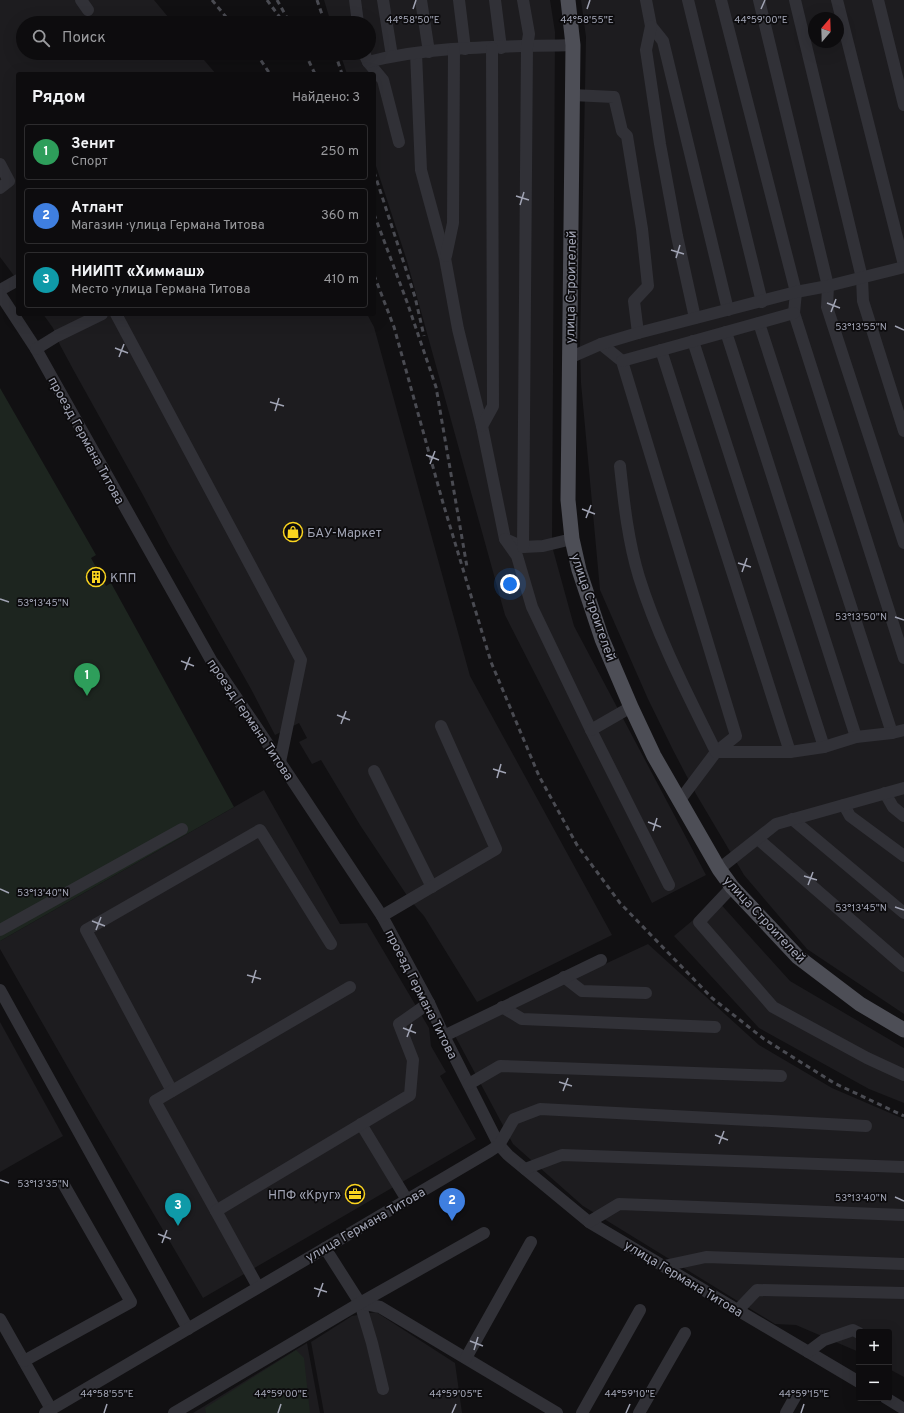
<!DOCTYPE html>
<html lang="ru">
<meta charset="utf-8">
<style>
body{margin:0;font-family:Overpass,sans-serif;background:#161517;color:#f1f3f6}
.controls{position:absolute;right:12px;bottom:12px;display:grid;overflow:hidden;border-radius:4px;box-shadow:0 4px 16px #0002}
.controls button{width:36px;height:36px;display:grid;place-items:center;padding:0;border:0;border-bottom:1px solid #2d2c2e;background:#0d0c0e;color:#f1f3f6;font:20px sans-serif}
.compass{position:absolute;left:808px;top:12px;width:36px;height:36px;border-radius:50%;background:#0d0c0e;box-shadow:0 4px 16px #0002;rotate:19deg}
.you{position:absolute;left:510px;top:584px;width:14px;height:14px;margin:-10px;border:3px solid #fff;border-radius:50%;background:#1a73e8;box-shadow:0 0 0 6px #1a73e833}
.badge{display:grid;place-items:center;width:26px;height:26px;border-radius:50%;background:#fbd51f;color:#fff;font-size:13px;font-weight:700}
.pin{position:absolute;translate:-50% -33px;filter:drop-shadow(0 1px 2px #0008)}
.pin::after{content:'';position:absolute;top:21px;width:14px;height:12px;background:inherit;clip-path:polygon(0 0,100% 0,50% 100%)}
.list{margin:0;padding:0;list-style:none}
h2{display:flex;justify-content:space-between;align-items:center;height:52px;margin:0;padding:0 16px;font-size:17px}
h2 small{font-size:13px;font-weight:400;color:#9a9b9e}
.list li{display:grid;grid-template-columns:26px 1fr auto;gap:12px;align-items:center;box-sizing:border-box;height:56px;margin:0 8px 8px;padding:0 8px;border:1px solid #2d2c2e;border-radius:4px}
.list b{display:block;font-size:15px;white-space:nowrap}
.list p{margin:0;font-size:13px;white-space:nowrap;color:#9a9b9e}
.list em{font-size:13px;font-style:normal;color:#9a9b9e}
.icon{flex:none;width:22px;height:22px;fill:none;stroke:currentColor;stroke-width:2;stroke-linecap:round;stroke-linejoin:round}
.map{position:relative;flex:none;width:904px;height:1413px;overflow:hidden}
.search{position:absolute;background:#0d0c0e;box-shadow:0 4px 16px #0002;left:16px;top:16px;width:360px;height:44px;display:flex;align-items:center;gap:10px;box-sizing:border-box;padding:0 14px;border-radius:22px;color:#9a9b9e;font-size:15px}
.panel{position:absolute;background:#0d0c0e;box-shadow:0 4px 16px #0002;left:16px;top:72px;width:360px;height:244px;border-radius:4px}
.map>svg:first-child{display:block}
</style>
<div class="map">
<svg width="904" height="1413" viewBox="0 0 904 1413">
<rect width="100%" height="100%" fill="#111012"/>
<g fill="#1d1c1f" fill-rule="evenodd">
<polygon points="0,0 154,0 173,23 23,23 23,53 198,53 216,74 18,74 18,281 0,257"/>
<polygon points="324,0 550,0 555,32 552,546 574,626 706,875 652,903 505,615 407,261 374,160 374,74 347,74 340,53 369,53 369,23 331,23"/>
<path d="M581,0H904V1014L807,949L744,875L696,794L673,750L648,699L600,590L581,383L580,346L586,37ZM814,18H838V42H814Z"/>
<polygon points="43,314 367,314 374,327 470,676 612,935 477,1002 424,916 410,900 360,825 321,760 312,764 299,742 307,738 299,723 275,735 251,689 169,544 143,495 74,371 60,345 53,328"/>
<polygon points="264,790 340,924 367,923 429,1028 431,1046 446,1072 440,1076 476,1139 203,1298 83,1094 0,949 0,941"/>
<polygon points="717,900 790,981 904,1048 904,1103 869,1089 759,1028 674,936"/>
<polygon points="648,944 759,1045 832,1088 904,1119 904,1377 889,1369 889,1332 859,1332 859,1352 796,1325 775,1324 583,1206 513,1144 454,1034"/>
<polygon points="0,1022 63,1136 0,1172"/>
<polygon points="376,1312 455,1363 462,1413 324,1413 311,1342 352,1316"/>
<polygon points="307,1343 320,1413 193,1413 237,1386"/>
</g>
<g fill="#1d251f">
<polygon points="0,388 96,555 91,558 104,582 106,586 111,583 234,807 0,941"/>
<polygon points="296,1350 304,1358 310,1413 206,1413 205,1408"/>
</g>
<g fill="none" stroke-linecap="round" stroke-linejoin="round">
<g stroke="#313137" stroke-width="12">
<polyline points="81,0 88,10"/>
<polyline points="355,0 358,23"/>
<polyline points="383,0 392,56"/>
<polyline points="421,0 429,52"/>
<polyline points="459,0 465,49"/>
<polyline points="495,0 501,48"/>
<polyline points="646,0 651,26 663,41 728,310"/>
<polyline points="688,0 762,302"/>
<polyline points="721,0 796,292 794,313 904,658"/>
<polyline points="759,0 828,286 827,307 904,543"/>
<polyline points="795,0 862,278 863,301 904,431"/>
<polyline points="837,0 904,265"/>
<polyline points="878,0 904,105"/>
<polyline points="651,26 646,50 660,144 677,236 695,318"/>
<polyline points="364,53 368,62 383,80 399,142"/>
<polyline points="416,53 421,170 445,258 458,329 482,426 505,539 523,547 543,546 572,539"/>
<path d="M368,62C434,45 506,47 573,45"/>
<polyline points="572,95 614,97 622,131 627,136 642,229 648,286 634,301 638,333"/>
<polyline points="0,164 9,181 0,188"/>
<polyline points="446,256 453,223 454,49"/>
<polyline points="0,290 18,280"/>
<polyline points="0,294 36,349 211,660 280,762 382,916 429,1003 444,1036 499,1145 508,1155 589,1222 859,1382"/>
<polyline points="116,314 301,660 280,762"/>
<polyline points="759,323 892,733"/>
<polyline points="726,332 856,737"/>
<polyline points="693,341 824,747"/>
<polyline points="601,344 622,361 736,736 716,752 680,800"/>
<polyline points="36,349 57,336 102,314"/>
<polyline points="661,350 790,752"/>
<polyline points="569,358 601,344 638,333 796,292 828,286 904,267"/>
<polyline points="622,361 794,313"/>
<polyline points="482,426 493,406 492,48"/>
<path d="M620,466C624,503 628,541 639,577C658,638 688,695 716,752H790L824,747L856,737L892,733L904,730"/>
<polyline points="505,539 517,556 532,607 591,730 669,885"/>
<polyline points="523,547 527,47 529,34 523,0"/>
<polyline points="591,730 631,707"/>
<polyline points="374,771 432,887"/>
<polyline points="885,793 893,807 904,816"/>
<polyline points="844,805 850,816 904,856"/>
<polyline points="792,819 904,913"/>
<polyline points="758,839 904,966"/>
<polyline points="719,869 776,824 904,788"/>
<polyline points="732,887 699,922 773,1007 867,1058 904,1075"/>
<polyline points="382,916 496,849 441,726"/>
<polyline points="0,930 182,829"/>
<polyline points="564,977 582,991 646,993"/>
<polyline points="0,990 188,1329"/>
<polyline points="502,1007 522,1019 715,1027"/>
<polyline points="444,1036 601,960"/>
<polyline points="469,1084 500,1066 781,1076"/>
<polyline points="172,1091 86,930 260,830 331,944"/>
<polyline points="361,1124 407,1200"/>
<polyline points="525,1169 562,1155 904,1167"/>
<polyline points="216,1211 155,1101 350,987"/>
<polyline points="589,1222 619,1204 904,1215"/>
<polyline points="325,1248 360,1303 372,1343 383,1389"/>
<polyline points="664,1266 706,1257 904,1264"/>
<polyline points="258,1287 216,1211 410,1095 413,1060 399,1024 429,1003"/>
<polyline points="360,1303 380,1307 557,1413"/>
<polyline points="738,1310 757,1290 904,1293"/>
<polyline points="0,1319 51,1409"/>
<polyline points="808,1352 824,1340 853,1330 859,1333"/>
<polyline points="466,1358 531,1242"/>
<polyline points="24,1361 131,1302 64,1185"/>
<polyline points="886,1398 904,1409"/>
<polyline points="45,1413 490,1151 499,1145 514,1119 540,1109 866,1126"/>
<polyline points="174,1413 360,1303 484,1233"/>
<polyline points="582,1413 640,1310"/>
<polyline points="639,1413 685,1333"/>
<polyline points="786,1413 795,1397"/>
</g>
<polyline stroke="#4d4e56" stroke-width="15" points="568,0 573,45 568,500 572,539 579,570 602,639 631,707 654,756 719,869 732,887 798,957 860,1004 904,1030"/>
<g stroke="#4a4b52" stroke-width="3" stroke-dasharray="5 4" stroke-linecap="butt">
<polyline points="212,0 231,23"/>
<polyline points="267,0 284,23"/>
<polyline points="277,0 290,23"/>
<polyline points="317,0 325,23"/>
<polyline points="256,53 270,74"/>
<polyline points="305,53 315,74"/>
<polyline points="335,53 342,74"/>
<polyline points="374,172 415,297 424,336"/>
<polyline points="374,214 407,302 436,387 467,567"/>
<polyline points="374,275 394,327 443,503 491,662 539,776 577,845 620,903 712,998 764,1039 834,1083 904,1116"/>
</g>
</g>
<path fill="none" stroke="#a1a4b4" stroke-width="1.5" d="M413,9L416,0M587,9L590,0M761,9L765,0M516,196L529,200M520,205L524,192M671,250L684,254M676,258L680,245M827,303L840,308M831,312L836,299M895,326L904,330M115,348L128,353M119,357L124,344M270,402L284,406M275,411L279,398M426,455L439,460M430,464L435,451M582,509L595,514M586,518L591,505M738,563L751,567M742,572L747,558M0,599L9,602M895,617L904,620M181,661L194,666M185,670L190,657M337,715L350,720M341,724L346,711M493,769L506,773M497,778L501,764M648,822L661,827M653,831L657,818M804,876L817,880M808,885L813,872M0,889L9,893M895,907L904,910M92,921L105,926M96,930L101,917M247,975L261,979M252,983L256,970M403,1028L416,1033M407,1037L412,1024M559,1082L572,1086M563,1091L568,1078M715,1135L728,1140M719,1144L724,1131M0,1180L9,1183M895,1197L904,1201M158,1234L171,1239M162,1243L167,1230M314,1288L327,1292M318,1297L323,1283M470,1341L483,1346M474,1350L478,1337M104,1413L107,1404M278,1413L281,1404M452,1413L456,1404M626,1413L630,1404M801,1413L804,1404"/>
<defs>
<symbol id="shop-ring" viewBox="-11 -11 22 22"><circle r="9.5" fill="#0c0b0d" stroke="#fbd51f" stroke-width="1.5"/><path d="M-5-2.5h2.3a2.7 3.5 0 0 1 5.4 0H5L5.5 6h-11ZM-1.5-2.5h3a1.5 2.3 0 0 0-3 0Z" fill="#fbd51f"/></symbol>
<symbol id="building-ring" viewBox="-11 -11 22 22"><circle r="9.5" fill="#0c0b0d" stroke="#fbd51f" stroke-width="1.5"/><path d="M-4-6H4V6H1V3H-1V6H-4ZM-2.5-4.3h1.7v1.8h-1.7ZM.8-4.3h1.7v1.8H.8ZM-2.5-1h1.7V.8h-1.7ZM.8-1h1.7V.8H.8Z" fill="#fbd51f"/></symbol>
<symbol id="office-ring" viewBox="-11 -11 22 22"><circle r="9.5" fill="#0c0b0d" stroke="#fbd51f" stroke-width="1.5"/><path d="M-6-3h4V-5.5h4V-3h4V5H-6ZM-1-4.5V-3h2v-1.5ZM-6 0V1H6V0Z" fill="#fbd51f"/></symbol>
</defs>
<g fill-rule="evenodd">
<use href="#shop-ring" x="282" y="521" width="22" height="22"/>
<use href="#building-ring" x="85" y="566" width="22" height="22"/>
<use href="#office-ring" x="344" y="1183" width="22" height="22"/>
</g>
<g text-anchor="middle" stroke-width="3.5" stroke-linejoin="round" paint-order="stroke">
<g font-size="13" fill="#a1a4b4" stroke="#0c0b0d">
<text transform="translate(570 287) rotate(-89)" y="5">улица Строителей</text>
<text transform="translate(87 440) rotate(61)" y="5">проезд Германа Титова</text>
<text transform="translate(594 607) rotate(71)" y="5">улица Строителей</text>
<text transform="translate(251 719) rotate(56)" y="5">проезд Германа Титова</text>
<text transform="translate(765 919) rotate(47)" y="5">улица Строителей</text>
<text transform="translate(422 994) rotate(63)" y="5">проезд Германа Титова</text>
<text transform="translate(365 1224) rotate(-30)" y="5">улица Германа Титова</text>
<text transform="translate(684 1278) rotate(31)" y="5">улица Германа Титова</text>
</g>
<g font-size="13" fill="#a1a4b4" stroke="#0c0b0d" text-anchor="start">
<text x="307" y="537">БАУ-Маркет</text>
<text x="110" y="582">КПП</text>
<text x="341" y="1199" text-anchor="end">НПФ «Круг»</text>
</g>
</g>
<g font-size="10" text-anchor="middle" fill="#a1a4b4" stroke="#0c0b0d" stroke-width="3.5" stroke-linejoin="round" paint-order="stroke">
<text x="587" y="23">44°58'55"E</text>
<text x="413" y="23">44°58'50"E</text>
<text x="761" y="23">44°59'00"E</text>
<text x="861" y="330">53°13'55"N</text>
<text x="43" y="606">53°13'45"N</text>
<text x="861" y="620">53°13'50"N</text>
<text x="43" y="896">53°13'40"N</text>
<text x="861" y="911">53°13'45"N</text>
<text x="43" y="1187">53°13'35"N</text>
<text x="861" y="1201">53°13'40"N</text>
<text x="107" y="1397">44°58'55"E</text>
<text x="281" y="1397">44°59'00"E</text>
<text x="456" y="1397">44°59'05"E</text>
<text x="630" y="1397">44°59'10"E</text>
<text x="804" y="1397">44°59'15"E</text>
</g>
</svg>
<div class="controls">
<button>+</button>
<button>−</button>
</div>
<svg class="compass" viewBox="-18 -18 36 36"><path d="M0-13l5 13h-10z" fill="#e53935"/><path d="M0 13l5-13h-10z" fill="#9a9b9e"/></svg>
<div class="you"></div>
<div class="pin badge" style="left:87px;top:696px;background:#2e9e5b">1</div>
<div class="pin badge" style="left:452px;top:1221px;background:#3f7fe0">2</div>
<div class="pin badge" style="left:178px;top:1226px;background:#0f9aa8">3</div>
<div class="search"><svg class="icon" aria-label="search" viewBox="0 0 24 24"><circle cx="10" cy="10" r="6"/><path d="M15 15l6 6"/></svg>Поиск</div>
<section class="panel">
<h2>Рядом<small>Найдено: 3</small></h2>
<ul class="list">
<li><span class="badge" style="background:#2e9e5b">1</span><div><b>Зенит</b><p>Спорт</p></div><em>250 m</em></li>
<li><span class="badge" style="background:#3f7fe0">2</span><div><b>Атлант</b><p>Магазин · улица Германа Титова</p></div><em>360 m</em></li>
<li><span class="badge" style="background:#0f9aa8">3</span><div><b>НИИПТ «Химмаш»</b><p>Место · улица Германа Титова</p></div><em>410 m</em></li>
</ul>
</section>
</div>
